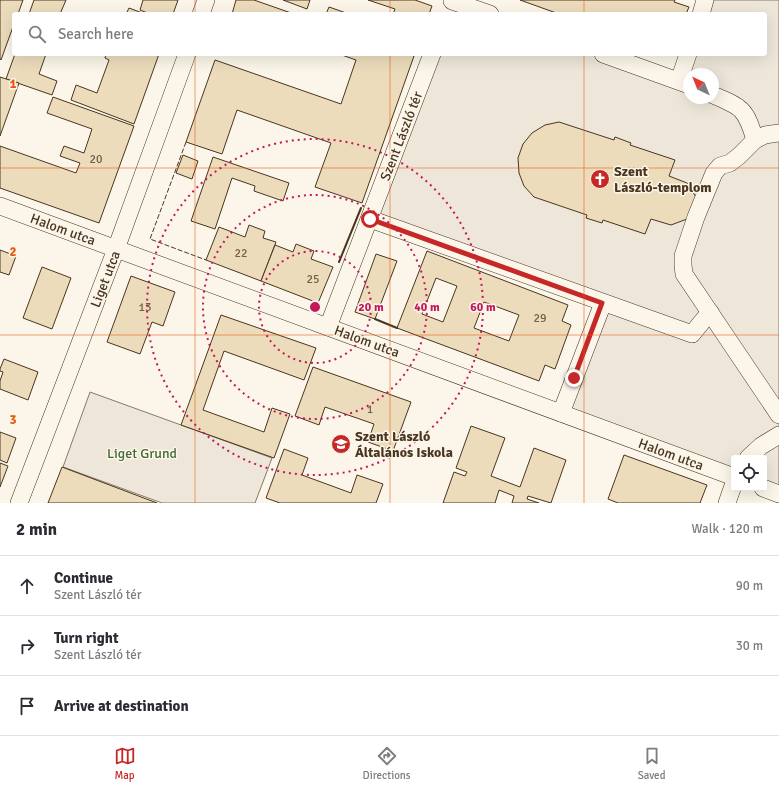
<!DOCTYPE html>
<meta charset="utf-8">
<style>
body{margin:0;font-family:Signika,sans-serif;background:#f7f7f7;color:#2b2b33}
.controls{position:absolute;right:12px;bottom:12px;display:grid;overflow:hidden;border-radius:4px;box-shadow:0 4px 16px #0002}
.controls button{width:36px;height:36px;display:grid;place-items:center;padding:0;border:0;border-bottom:1px solid #e1e1e2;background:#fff;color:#2b2b33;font:20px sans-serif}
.compass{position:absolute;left:683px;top:68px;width:36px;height:36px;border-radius:50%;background:#fff;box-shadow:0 4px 16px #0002;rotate:317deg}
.stop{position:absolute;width:12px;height:12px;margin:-9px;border:3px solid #c62828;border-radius:50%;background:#fff}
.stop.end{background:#c62828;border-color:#fff;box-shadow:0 1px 4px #0008}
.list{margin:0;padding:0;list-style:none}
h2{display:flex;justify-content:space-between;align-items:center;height:52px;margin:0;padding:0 16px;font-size:17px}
h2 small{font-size:13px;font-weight:400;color:#7c7c81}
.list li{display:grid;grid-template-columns:26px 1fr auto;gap:12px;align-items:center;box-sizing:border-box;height:60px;padding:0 16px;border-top:1px solid #e1e1e2}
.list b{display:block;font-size:15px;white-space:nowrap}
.list p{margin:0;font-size:13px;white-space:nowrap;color:#7c7c81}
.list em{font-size:13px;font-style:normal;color:#7c7c81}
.icon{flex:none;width:22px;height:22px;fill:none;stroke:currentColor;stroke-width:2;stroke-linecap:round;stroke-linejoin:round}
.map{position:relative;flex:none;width:779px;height:503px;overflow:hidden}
.search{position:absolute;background:#fff;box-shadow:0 4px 16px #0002;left:12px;right:12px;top:12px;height:44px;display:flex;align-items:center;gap:10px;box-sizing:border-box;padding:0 14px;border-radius:4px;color:#7c7c81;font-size:15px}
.sheet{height:232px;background:#fff}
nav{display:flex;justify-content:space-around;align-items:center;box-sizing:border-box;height:56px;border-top:1px solid #e1e1e2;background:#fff;font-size:11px;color:#7c7c81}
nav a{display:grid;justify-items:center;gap:2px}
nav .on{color:#c62828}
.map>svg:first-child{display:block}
</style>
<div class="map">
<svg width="779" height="503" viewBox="0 0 779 503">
<rect width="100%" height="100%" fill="#fbf6e9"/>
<g fill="#ede6d9" stroke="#887966" fill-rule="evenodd">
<path d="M705,0H779V494L764,488V458H734V477L561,413L602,303L370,219L432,54H603L679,81L688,54H765V14H701ZM689,74H713V98H689Z"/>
<polygon points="90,392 272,458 255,503 162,503 63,467"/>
</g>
<g fill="#ecdcbc" stroke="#4a3520" fill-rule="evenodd">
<polygon points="0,0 23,0 18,14 14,14 14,24 1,60 0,59"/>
<polygon points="34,0 66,0 60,14 29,14"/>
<polygon points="143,0 178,0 173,14 150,14 140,10"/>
<polygon points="236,0 254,0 294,14 232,14"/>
<polygon points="283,0 310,0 307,9"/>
<polygon points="368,0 415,0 432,6 429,14 393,14 395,9"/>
<polygon points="520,0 675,0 674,2 689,7 686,14 559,14"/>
<polygon points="329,7 349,14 326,14"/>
<polygon points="129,8 145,14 126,14"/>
<polygon points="15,54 46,54 39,74 57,81 52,95 6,79"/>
<polygon points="106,54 159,54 134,124 71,100 76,85 97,93 109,60 105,58"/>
<polygon points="339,54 409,54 414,56 362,203 315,187 331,143 237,110 222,154 186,142 215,60 341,104 356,60"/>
<polygon points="0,77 19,83 0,136"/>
<polygon points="53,97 134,126 99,223 0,188 0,146 76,173 80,163 60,156 64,146 84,153 92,129 47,113"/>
<polygon points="559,122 614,140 615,137 631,143 630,145 675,160 669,176 687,183 696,197 687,219 671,225 651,219 645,234 603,220 602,223 586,218 587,215 534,197 524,186 519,173 518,158 523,144 532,133 545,125"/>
<polygon points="183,155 198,161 192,179 176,173"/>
<polygon points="213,157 289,183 283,201 254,191 255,186 232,178 215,229 191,221"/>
<polygon points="249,225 265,231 263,238 276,242 261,281 206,260 219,227 245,237"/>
<polygon points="296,244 314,251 311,259 333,267 318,303 261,281 275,245 293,252"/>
<polygon points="0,250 16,256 9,275 0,272"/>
<path d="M427,251L568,305L562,321L571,325L555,369L545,365L539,381L397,328ZM436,278L457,286L443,322L422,314ZM484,302L519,315L509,341L474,328Z"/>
<polygon points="376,254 397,261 375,319 355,312"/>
<polygon points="42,267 71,278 52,329 23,318"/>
<polygon points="131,276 175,292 163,326 152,322 140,354 107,342"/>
<polygon points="221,315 316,348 304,380 224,351 203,410 264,432 272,408 290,414 274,458 181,425"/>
<polygon points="4,359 38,372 28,400 0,389 0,381 3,372 0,371 0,369"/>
<polygon points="313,367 411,402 393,451 368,442 374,424 325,407 319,425 295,416"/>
<polygon points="471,426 505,438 491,476 520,487 534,448 566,460 551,503 528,496 527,499 539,503 512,503 514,496 499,490 495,503 443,503 454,472 465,476 467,472 456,468"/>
<polygon points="0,432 16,438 7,463 0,460"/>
<polygon points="284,449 308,458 302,475 351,493 357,475 383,484 376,503 280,503 266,498"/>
<polygon points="624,455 707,485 700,503 618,503 608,499"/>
<polygon points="0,463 8,466 0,487"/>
<polygon points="62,467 157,503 48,503"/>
</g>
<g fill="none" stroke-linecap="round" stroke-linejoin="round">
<defs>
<g id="street">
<polyline points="452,1 490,14"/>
<polyline points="201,14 206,0"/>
<polyline points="701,14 705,0"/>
<polyline points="603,54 689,85"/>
<polyline points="679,81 688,54"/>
<path d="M713,95C742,107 746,109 755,140"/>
<polyline points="779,133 765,135 755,140 739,156 730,163 720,166 714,173 696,217 683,256 683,265 684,274 779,415"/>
<polyline points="0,206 734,477"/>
<polyline points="370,219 692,334 710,312"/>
<polyline points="328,327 432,54"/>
<polyline points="561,413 603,303"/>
<polyline points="748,458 761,446 779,435"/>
<polyline points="763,488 779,494"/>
<polyline points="19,503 116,249 187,54"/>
<polyline points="727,503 734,483"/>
</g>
</defs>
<use href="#street" stroke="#4a3520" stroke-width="18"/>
<use href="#street" stroke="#fbf6e9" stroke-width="17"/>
<polyline stroke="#4a3520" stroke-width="1" stroke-dasharray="5 2" stroke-linecap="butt" points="186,142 150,239 206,260"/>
<g stroke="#4a3520" stroke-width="2">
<polyline points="339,262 361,208"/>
<polyline points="375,319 397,328"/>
</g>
</g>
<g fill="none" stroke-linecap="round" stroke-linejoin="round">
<polyline stroke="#c62828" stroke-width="5" points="370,219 602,303 574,378"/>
</g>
<path fill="none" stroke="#e8590c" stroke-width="1" stroke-opacity="0.55" d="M195,0V14M390,0V14M584,0V14M195,54V503M390,54V503M584,54V503M0,168H779M0,335H779"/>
<g fill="none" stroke="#c2185b" stroke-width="2" stroke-dasharray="2 4">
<circle cx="315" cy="307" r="56"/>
<circle cx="315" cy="307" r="112"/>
<circle cx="315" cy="307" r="168"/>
</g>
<defs>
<symbol id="church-disc" viewBox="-11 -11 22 22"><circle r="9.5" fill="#c62828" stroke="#fbf6e9"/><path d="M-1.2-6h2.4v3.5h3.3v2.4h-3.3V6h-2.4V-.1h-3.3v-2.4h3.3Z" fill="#fff"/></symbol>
<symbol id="school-disc" viewBox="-11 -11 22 22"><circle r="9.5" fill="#c62828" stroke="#fbf6e9"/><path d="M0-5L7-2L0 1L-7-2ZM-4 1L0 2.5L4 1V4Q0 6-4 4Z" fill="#fff"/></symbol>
</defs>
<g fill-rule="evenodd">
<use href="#church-disc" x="589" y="168" width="22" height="22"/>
<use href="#school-disc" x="330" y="433" width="22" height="22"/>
</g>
<g text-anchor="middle" stroke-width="3" stroke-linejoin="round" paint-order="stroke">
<g font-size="12" fill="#725f47">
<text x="96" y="163">20</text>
<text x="241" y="257">22</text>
<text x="313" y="283">25</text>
<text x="145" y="311">13</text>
<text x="540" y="322">29</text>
<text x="370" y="413">1</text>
</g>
<g font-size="14" fill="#4a3520" stroke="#fbf6e9">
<text transform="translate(401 136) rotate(-69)" y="5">Szent László tér</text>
<text transform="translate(63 229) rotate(20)" y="5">Halom utca</text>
<text transform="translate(105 279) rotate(-69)" y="5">Liget utca</text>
<text transform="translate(367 341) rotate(20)" y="5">Halom utca</text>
<text transform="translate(671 454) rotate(20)" y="5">Halom utca</text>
</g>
<g font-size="14" font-weight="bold" fill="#4a3520" stroke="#fbf6e9" text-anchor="start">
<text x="614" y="176">Szent<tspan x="614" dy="16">László-templom</tspan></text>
<text x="355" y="441">Szent László<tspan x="355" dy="16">Általános Iskola</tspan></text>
</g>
<g font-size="14" fill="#436837" stroke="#fbf6e9">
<text x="142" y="458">Liget Grund</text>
</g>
</g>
<g font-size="13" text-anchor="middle" font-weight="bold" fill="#e8590c" stroke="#fbf6e9" stroke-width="3" stroke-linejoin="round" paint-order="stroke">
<text x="13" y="88">1</text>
<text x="13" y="256">2</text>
<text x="13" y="424">3</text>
</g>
<circle cx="315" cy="307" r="6" fill="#c2185b" stroke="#fbf6e9" stroke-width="2"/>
<g font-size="12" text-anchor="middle" font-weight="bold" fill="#c2185b" stroke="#fbf6e9" stroke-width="3" stroke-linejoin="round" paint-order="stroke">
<text x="371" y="311">20 m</text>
<text x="427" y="311">40 m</text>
<text x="483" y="311">60 m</text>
</g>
</svg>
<div class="controls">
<button><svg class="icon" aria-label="locate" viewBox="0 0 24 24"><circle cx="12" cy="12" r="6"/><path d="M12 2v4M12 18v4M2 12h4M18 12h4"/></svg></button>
</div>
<svg class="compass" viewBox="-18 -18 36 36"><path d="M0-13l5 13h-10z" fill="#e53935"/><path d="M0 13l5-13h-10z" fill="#7c7c81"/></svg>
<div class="stop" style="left:370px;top:219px"></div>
<div class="stop end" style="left:574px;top:378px"></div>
<div class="search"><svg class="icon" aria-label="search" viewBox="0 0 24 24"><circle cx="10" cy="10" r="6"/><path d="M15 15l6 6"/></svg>Search here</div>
</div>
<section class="sheet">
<h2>2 min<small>Walk · 120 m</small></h2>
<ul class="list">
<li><svg class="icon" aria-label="ahead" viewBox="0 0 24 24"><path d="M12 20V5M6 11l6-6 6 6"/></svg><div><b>Continue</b><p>Szent László tér</p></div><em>90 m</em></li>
<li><svg class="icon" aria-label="right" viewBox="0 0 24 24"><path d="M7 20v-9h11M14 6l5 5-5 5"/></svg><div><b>Turn right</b><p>Szent László tér</p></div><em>30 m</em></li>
<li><svg class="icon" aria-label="arrive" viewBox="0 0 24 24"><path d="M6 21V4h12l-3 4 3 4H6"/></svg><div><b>Arrive at destination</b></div></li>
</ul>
</section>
<nav>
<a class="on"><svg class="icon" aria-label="map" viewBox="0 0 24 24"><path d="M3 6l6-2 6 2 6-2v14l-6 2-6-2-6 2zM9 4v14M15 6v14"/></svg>Map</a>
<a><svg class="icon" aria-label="directions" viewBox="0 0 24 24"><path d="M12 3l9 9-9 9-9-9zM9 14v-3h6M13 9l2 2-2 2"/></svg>Directions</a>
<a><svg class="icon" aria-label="saved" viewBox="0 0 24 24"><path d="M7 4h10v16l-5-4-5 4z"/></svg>Saved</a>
</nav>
